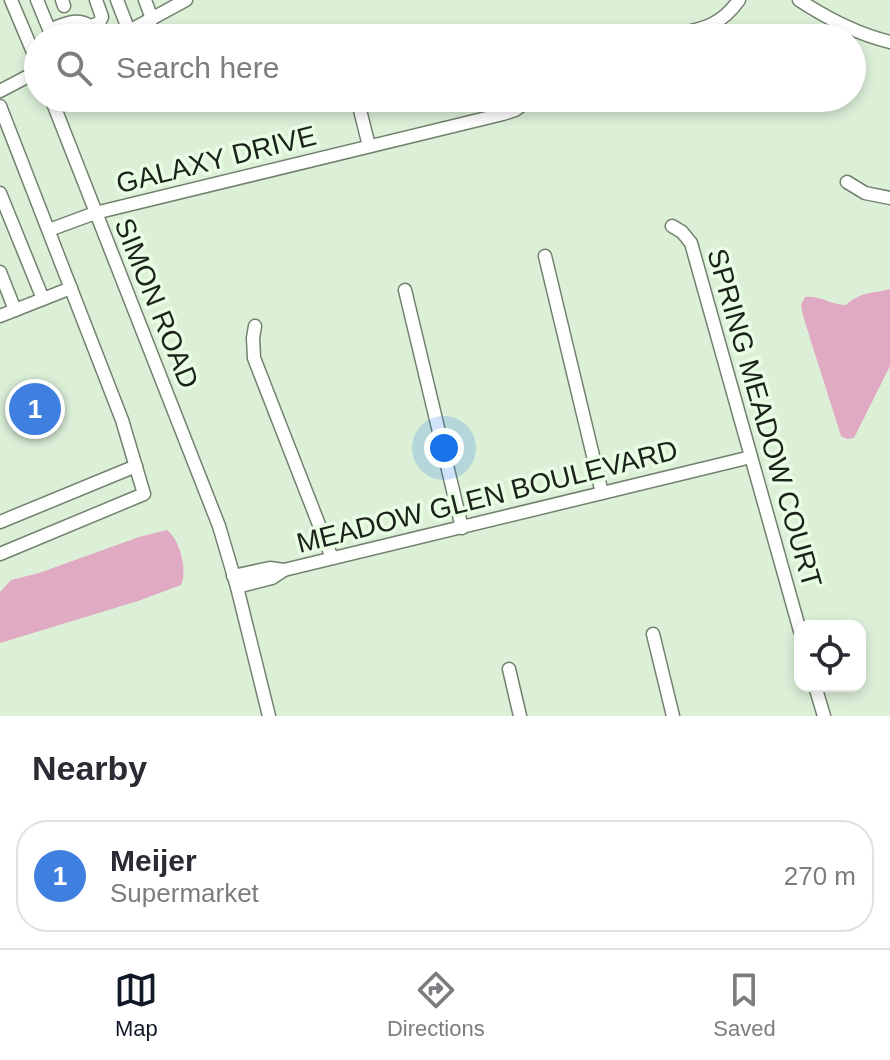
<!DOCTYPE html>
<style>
body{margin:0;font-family:Helvetica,sans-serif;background:#f2f2f3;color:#2b2b33}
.controls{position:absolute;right:24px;bottom:24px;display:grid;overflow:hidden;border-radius:16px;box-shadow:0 4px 12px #0003}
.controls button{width:72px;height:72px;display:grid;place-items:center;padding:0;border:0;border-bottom:2px solid #e1e1e2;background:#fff;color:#2b2b33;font:40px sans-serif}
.you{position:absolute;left:444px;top:448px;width:28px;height:28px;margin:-20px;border:6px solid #fff;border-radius:50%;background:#1a73e8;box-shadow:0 0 0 12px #1a73e833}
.badge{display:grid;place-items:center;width:52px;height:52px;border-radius:50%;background:#111827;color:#fff;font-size:26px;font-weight:700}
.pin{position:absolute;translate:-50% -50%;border:4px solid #fff;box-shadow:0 2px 8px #0006}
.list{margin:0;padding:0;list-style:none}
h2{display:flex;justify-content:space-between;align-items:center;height:104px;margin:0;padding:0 32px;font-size:34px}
h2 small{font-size:26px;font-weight:400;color:#7c7c81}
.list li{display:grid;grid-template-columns:52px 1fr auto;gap:24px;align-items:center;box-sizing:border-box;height:112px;margin:0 16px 16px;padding:0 16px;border:2px solid #e1e1e2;border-radius:32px}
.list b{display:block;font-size:30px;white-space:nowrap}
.list p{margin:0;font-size:26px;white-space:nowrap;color:#7c7c81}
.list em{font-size:26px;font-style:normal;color:#7c7c81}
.icon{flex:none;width:44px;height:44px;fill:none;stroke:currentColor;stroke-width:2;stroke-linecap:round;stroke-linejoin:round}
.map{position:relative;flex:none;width:890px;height:716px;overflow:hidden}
.search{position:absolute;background:#fff;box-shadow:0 4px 12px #0003;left:24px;right:24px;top:24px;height:88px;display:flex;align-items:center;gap:20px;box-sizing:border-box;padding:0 28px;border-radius:44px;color:#7c7c81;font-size:30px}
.sheet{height:232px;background:#fff}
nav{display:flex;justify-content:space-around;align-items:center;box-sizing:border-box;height:112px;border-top:2px solid #e1e1e2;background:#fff;font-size:22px;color:#7c7c81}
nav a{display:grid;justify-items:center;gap:4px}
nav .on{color:#111827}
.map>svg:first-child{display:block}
</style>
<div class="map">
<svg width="890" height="716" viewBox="0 0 890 716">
<rect width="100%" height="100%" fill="#dcf0d8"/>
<g fill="#e1aac3">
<path d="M890,289V366L854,438L847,439L841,436L803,316L801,305L805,297C820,295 831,305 846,305C862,291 872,294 890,289Z"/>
<path d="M167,530C180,540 188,571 181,585L138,601L0,643V592L11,580L39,573L139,537Z"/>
</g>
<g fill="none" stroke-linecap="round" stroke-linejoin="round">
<defs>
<g id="minor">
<polyline points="11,0 38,64"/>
<polyline points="37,0 51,34 58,38 99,23 102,17 96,0"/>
<polyline points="62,0 64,6"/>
<polyline points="145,0 152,19"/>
<path d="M799,0C828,19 857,34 890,42"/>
<polyline points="129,31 186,0"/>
<path d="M51,34L54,28C67,23 77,18 90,26"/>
<polyline points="112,38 129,31 117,0"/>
<path d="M661,38C696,29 717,31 739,0"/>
<polyline points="0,91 38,71"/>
<polyline points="51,98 219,526 237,587 269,716"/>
<polyline points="357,98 369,146"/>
<polyline points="0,106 122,420 144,494 0,554"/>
<polyline points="847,182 865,193 890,198"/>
<polyline points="0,193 43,299"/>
<polyline points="672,226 682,232 691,243 800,631"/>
<polyline points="49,230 95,213 503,114 515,110 532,98"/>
<polyline points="545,256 602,493"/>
<polyline points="0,272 15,310"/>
<polyline points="405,290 462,528"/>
<polyline points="0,316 71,288"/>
<polyline points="255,326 253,338 254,358 332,558"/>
<polyline points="0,522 136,466"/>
<polyline points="233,576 270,568 284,570"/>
<polyline points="237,587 272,578 284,570 751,457"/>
<polyline points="653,634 673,716"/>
<polyline points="509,669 520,716"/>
<polyline points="815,686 824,716"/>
</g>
</defs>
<use href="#minor" stroke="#71826d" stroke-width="15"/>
<use href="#minor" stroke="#fff" stroke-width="12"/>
</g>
<g text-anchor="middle" stroke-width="7" stroke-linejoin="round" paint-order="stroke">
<g font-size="28" fill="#1b2219" stroke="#e9fde5">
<text transform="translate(216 159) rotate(-14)" y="10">GALAXY DRIVE</text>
<text transform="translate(157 303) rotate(68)" y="10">SIMON ROAD</text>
<text transform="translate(765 418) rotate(74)" y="10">SPRING MEADOW COURT</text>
<text transform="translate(487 496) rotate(-14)" y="10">MEADOW GLEN BOULEVARD</text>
</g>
</g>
</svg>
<div class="controls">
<button><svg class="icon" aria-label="locate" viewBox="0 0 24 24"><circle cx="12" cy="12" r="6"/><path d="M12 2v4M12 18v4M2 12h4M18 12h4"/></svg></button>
</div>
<div class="you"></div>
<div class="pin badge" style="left:35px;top:409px;background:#3f7fe0">1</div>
<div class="search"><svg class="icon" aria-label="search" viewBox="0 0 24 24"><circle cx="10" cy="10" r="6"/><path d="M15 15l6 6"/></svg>Search here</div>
</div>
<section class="sheet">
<h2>Nearby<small></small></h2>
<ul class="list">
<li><span class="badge" style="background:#3f7fe0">1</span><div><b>Meijer</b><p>Supermarket</p></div><em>270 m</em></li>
</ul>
</section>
<nav>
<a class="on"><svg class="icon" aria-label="map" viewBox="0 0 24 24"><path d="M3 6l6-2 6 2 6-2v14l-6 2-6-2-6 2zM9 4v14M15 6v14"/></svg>Map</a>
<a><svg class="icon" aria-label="directions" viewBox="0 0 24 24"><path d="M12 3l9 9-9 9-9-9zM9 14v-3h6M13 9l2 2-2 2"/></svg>Directions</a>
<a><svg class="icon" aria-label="saved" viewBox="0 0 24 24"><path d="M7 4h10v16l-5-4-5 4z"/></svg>Saved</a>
</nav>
